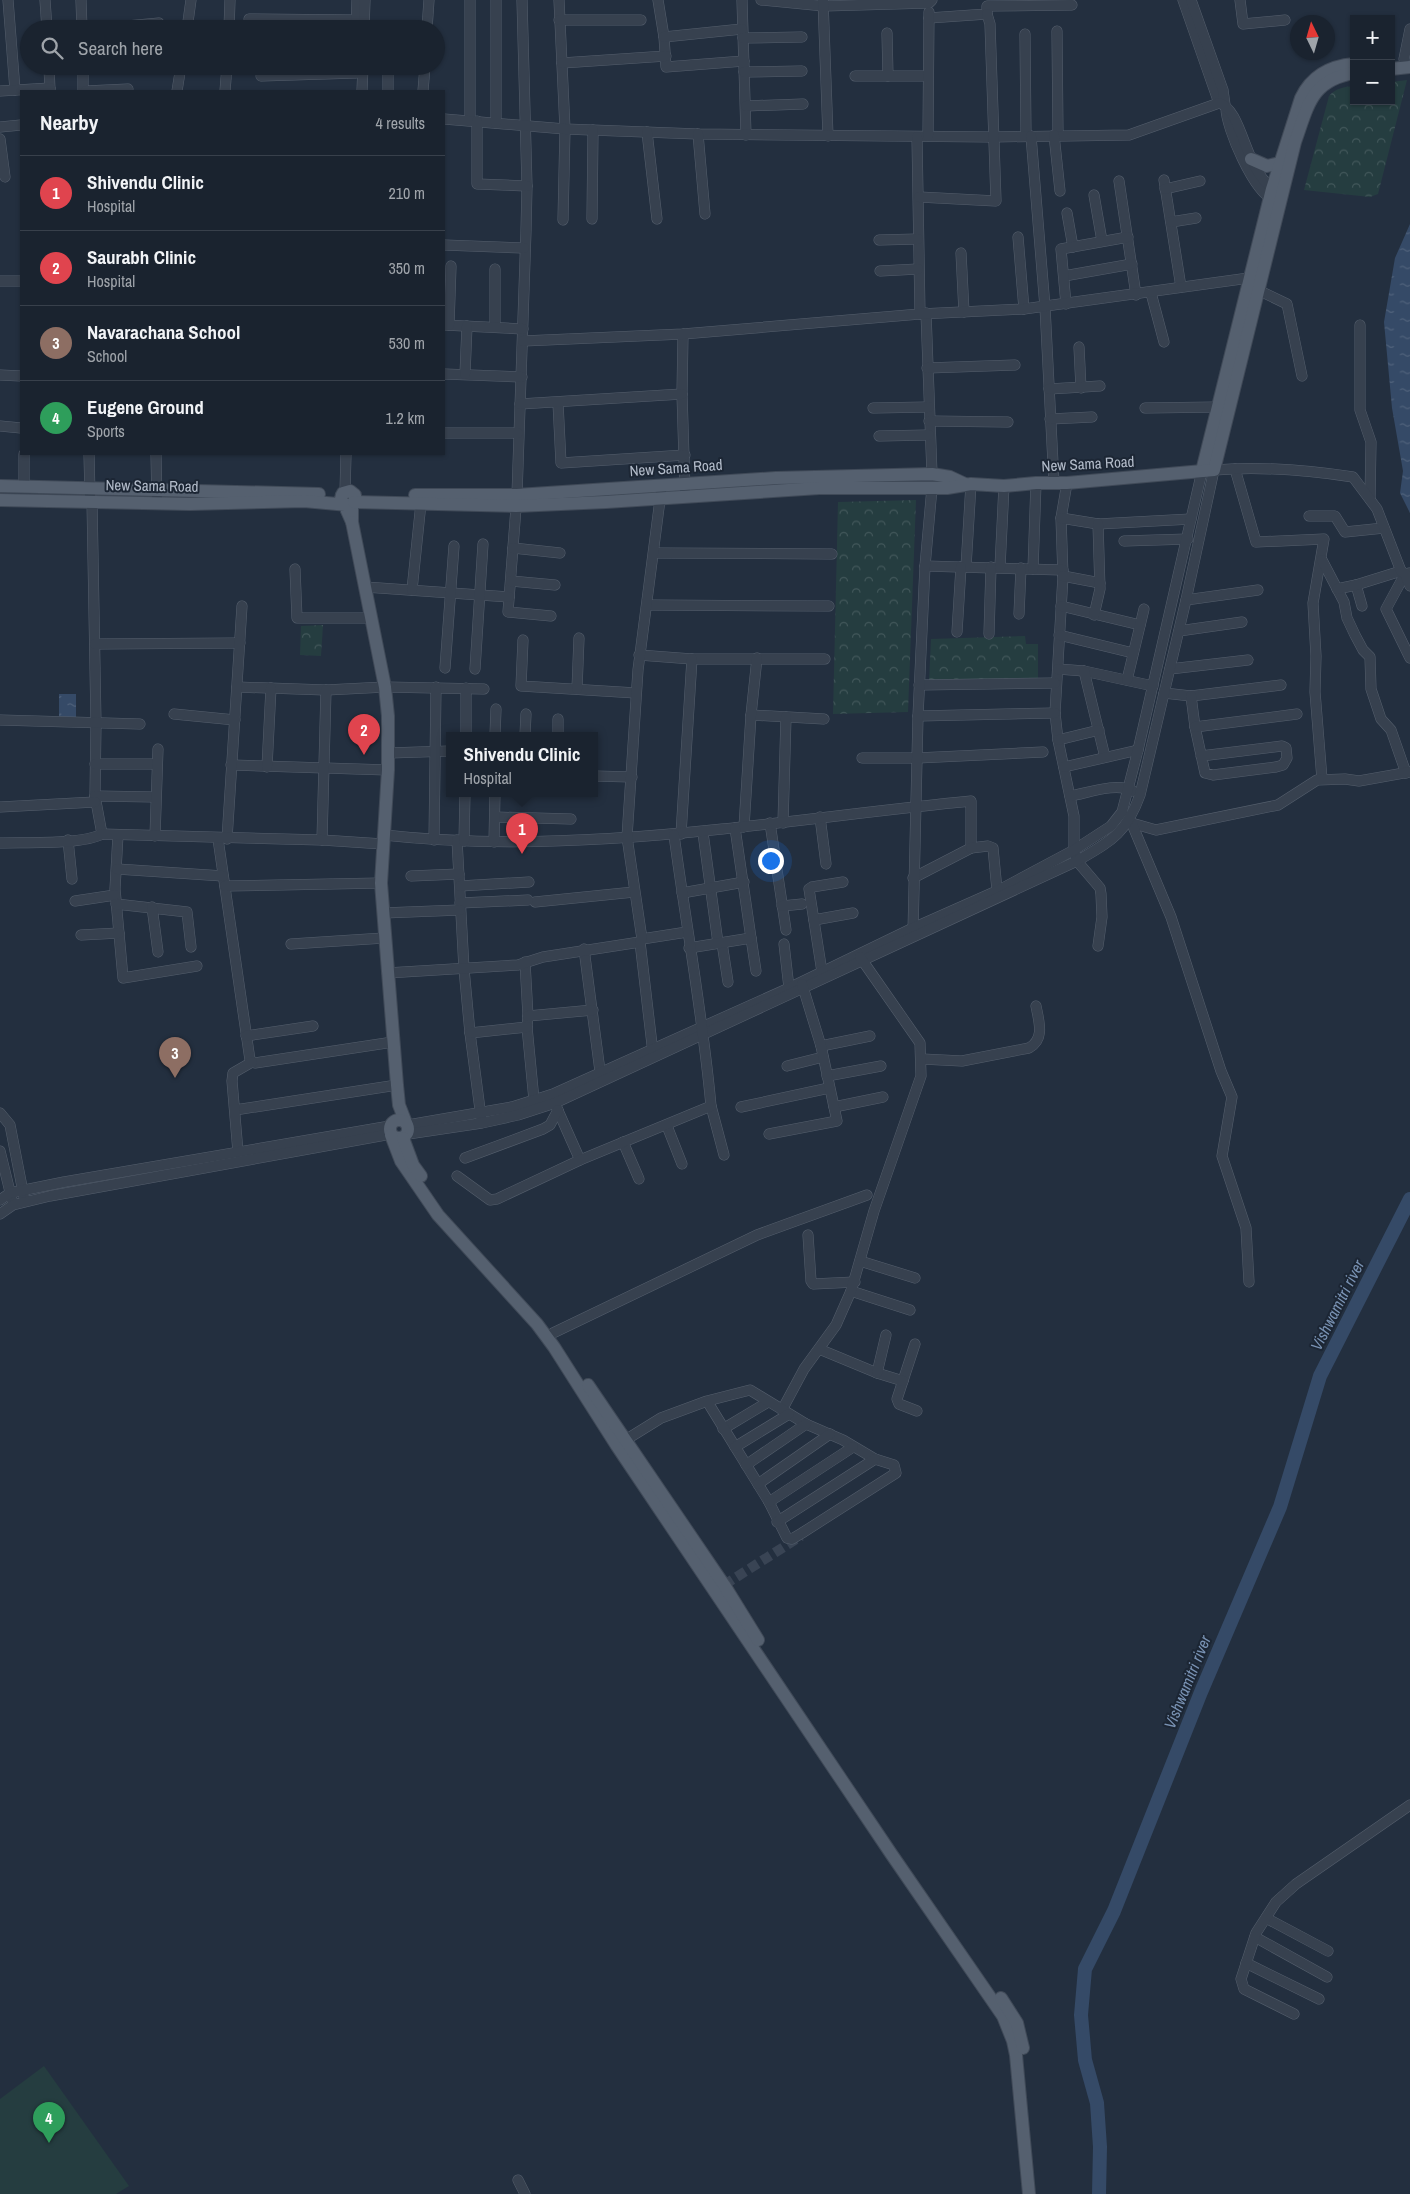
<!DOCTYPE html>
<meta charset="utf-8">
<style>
body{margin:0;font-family:"Archivo Narrow",sans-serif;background:#232b37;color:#f1f3f6}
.controls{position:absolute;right:15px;top:15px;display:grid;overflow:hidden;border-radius:0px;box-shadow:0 1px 4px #0004}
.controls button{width:45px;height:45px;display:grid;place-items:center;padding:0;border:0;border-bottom:1px solid #38404b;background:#1a232f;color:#f1f3f6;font:25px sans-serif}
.compass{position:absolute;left:1290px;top:15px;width:45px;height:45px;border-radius:50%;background:#1a232f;box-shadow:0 1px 4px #0004;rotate:355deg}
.you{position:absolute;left:770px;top:860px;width:18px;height:18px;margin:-12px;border:4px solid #fff;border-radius:50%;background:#1a73e8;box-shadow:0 0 0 8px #1a73e833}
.badge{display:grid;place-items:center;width:32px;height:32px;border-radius:50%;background:#85b4fd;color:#fff;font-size:16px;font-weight:700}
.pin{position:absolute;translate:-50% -41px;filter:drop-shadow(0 1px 2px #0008)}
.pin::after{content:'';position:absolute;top:26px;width:18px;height:15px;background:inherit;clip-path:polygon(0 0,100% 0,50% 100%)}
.popup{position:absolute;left:446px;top:732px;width:152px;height:65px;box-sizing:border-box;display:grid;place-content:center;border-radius:0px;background:#1a232f;filter:drop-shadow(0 1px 4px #0005);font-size:16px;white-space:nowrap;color:#9fa4aa}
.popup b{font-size:19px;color:#f1f3f6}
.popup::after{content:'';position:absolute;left:50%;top:100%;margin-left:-10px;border:10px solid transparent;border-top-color:#1a232f}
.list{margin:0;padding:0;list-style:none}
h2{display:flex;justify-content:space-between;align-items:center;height:65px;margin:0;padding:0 20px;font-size:21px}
h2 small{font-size:16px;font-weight:400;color:#9fa4aa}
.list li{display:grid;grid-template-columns:32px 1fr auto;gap:15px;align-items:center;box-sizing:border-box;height:75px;padding:0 20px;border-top:1px solid #38404b}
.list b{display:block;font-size:19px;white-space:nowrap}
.list p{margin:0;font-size:16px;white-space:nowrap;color:#9fa4aa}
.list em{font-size:16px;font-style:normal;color:#9fa4aa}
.icon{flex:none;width:28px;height:28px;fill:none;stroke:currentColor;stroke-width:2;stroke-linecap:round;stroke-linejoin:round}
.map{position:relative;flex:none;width:1410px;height:2194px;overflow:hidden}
.search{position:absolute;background:#1a232f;box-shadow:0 1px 4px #0004;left:20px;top:20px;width:425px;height:55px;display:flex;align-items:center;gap:12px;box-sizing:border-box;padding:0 18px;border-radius:28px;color:#9fa4aa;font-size:19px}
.panel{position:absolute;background:#1a232f;box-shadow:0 1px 4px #0004;left:20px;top:90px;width:425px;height:365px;border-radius:0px}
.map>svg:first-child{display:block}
</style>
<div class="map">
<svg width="1410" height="2194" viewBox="0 0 1410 2194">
<defs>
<pattern id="park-crowns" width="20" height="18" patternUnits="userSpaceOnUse" patternTransform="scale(1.25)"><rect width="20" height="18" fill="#253d40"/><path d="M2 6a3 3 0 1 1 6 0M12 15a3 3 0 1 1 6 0" fill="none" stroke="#42575a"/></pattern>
<pattern id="water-ripples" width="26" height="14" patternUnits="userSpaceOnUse" patternTransform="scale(1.25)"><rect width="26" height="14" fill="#354a67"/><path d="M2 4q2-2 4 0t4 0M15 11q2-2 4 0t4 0" fill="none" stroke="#50627b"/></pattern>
</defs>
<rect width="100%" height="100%" fill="#232f3f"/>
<polygon fill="#253d40" points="44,2066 129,2186 116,2194 0,2194 0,2099"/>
<g fill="url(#park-crowns)">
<path d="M1407,80L1378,194L1370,197L1304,190L1329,96C1336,88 1344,87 1354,86V101H1391V82Z"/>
<polygon points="916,500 908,712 833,714 838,502"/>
<polygon points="323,625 321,656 300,655 301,626"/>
<polygon points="1025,636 1026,644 1038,644 1038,678 929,682 931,639"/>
</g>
<g fill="url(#water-ripples)">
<polygon points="1410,224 1410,513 1400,493 1403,471 1392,408 1384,322 1395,258"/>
<polygon points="59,694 76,694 76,718 59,717"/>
</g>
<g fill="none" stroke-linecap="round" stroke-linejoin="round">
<polyline stroke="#354a67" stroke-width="14" points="1099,2194 1100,2147 1097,2103 1085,2060 1081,2015 1085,1969 1114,1911 1201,1692 1280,1507 1320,1376 1410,1199"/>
<polyline stroke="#394454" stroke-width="10" stroke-dasharray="10 5" stroke-linecap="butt" points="724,1585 801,1536"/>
<defs>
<g id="minor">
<polyline points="8,0 15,90"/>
<polyline points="45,0 47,29"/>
<polyline points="81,0 82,29"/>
<polyline points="470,0 470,120"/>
<polyline points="522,0 527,186 526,231 517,495 508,612 551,616"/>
<polyline points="559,0 565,129 563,220"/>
<polyline points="658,0 664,37 666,67 744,61"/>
<polyline points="742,0 746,135"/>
<polyline points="761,0 824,6 929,3 932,0"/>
<polyline points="823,0 828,136"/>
<polyline points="1183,0 1219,103"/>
<polyline points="1191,0 1223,90 1225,105"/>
<polyline points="1240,0 1243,24 1285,20"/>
<polyline points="929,18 987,14 987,6 1072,5"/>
<polyline points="249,19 356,20"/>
<polyline points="559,20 641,20"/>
<polyline points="94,29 159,23"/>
<polyline points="187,29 191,0"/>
<polyline points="229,29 230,0"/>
<polyline points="356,29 357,0"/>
<polyline points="364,29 365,0"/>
<polyline points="388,29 388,27"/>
<polyline points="427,29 429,0"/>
<polyline points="1057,31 1058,135"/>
<polyline points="887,33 888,76"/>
<polyline points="1025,34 1026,136"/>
<polyline points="664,37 742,29"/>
<polyline points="743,38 802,37"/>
<polyline points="1404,59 1410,29"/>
<polyline points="562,63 666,56"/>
<polyline points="49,66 50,91"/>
<polyline points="83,66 83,91"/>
<polyline points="744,72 802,71"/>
<polyline points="261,76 356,73"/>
<polyline points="855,76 928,76"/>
<polyline points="0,91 50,88"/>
<polyline points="86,91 128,89"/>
<polyline points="177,91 181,66"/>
<polyline points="225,91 227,66"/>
<polyline points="362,91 363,66"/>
<polyline points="388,91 388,66"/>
<polyline points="423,91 425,66"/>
<polyline points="746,106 803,104"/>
<path d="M1226,108C1226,128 1254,193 1274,200"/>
<path d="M444,119L565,129L698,134L992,137L1129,135L1219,103C1244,110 1245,178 1278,191"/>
<polyline points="477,121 477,184 527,186"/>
<polyline points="496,123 496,0"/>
<polyline points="0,127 21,125"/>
<polyline points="647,132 657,219"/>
<polyline points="698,134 705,214"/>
<polyline points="1054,135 1060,191"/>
<polyline points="928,136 929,12"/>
<polyline points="1031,136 1045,307 1054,483"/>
<polyline points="917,137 920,314"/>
<polyline points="0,139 5,177"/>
<polyline points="1164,180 1181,287"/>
<polyline points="1119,181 1136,295"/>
<polyline points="1165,189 1200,181"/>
<polyline points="1094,195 1102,241"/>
<polyline points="919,197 996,201 990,24 987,14"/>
<polyline points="1067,213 1073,247"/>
<polyline points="592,219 593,130"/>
<polyline points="1171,222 1196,218"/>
<polyline points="1018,237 1024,309"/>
<polyline points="879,240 918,239"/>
<polyline points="444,245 524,248"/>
<polyline points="961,253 964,312"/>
<polyline points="495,269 495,327"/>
<polyline points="880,271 918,269"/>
<polyline points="1064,276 1132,264"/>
<polyline points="0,281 21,281"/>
<polyline points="1258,290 1287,304 1302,376"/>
<polyline points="1151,293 1164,342"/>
<polyline points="1066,304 1061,249 1128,237"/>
<polyline points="926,313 932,474"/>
<polyline points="444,325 523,329"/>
<polyline points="449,325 451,266"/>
<polyline points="1360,325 1360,410 1371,442 1370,499"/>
<polyline points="683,334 682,394 685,490"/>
<polyline points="523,341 683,334 920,314 1024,309 1256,277"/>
<polyline points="1079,347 1081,388"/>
<polyline points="927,368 1015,365"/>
<polyline points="444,374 522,377"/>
<polyline points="465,374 467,326"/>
<polyline points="0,375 21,376"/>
<polyline points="1049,389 1100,386"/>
<polyline points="558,403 561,463 685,455"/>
<polyline points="520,404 682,394"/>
<polyline points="873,408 929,407"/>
<polyline points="1145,408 1218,407"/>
<polyline points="1050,419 1092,417"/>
<polyline points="929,421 1008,422"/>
<polyline points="0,426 21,428"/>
<polyline points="444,433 518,433"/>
<polyline points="879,436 929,435"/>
<polyline points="89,454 90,495"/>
<polyline points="156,454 157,503"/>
<polyline points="1235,469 1256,542 1324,539 1313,603 1316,656 1315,692 1322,779"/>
<polyline points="1067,483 1061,518 1063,576 1055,713 1058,740 1074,816 1074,850 1077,861 1100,888 1101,894 1102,917 1098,946"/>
<polyline points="24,487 24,454"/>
<polyline points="345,492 346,454"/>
<polyline points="92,501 96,723 95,796 102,834"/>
<polyline points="1309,516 1335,516 1345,532 1384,528"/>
<polyline points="1061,518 1098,524 1191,519"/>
<polyline points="1124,541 1188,539"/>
<polyline points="513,548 560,553"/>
<polyline points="654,553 832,554"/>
<polyline points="1322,560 1344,602 1347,618 1355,635 1363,650 1370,657 1371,689 1381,719 1391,730 1406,773"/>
<polyline points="925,566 1063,570"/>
<polyline points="966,567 971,484"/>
<polyline points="1000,567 1004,486"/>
<polyline points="295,569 297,618 371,618"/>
<polyline points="1033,569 1036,483"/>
<polyline points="1409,573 1405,574 1386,609 1410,658"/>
<polyline points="1063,576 1100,583"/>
<polyline points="511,581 555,585"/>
<polyline points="1356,585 1362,606"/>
<polyline points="365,587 509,597"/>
<polyline points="1337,589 1356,585 1401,571"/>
<polyline points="412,590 421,503"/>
<polyline points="1186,600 1258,590"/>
<polyline points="647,605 829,606"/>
<polyline points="1061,606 1140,625"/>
<polyline points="1019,614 1021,568"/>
<polyline points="1094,615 1100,589 1098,524"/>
<polyline points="1179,631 1242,622"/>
<polyline points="957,632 961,567"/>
<polyline points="989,634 991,567"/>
<polyline points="1059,635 1133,653"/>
<polyline points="523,640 521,686 636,693"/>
<polyline points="95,644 240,643"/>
<polyline points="639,655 692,659 825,659"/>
<polyline points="445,668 454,546"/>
<polyline points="475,669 483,544"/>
<polyline points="1058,669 1084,671 1153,686"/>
<polyline points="1170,669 1248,660"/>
<polyline points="1084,671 1105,757"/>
<polyline points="1127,680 1144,609"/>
<polyline points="919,685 1055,683"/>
<polyline points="237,687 326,690 385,687 484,689"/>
<polyline points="466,688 466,735"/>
<polyline points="577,689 579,638"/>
<polyline points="1164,693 1191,696 1281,685"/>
<polyline points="1191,696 1195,727 1205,773 1213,775 1276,767 1283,765 1287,758 1286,748 1282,746 1201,756"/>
<polyline points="174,714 235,720"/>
<polyline points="751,715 824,719"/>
<polyline points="918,716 1055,713"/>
<polyline points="0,720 140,724"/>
<polyline points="1195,727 1297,714"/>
<polyline points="495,735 496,709"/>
<polyline points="525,735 526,714"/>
<polyline points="558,735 558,719"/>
<polyline points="1058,740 1099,730"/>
<polyline points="389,753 450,751"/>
<polyline points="862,758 917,758 1043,752"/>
<polyline points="95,764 157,764"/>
<polyline points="231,765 388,770"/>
<polyline points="267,767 271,688"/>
<polyline points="1064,767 1138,750"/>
<polyline points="594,776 632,777"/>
<polyline points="95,796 155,797"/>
<path d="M1070,796C1088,793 1116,782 1133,791"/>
<polyline points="0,807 95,802"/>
<polyline points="495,817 571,819"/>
<polyline points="820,817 826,864"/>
<polyline points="1128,822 1156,830 1278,805 1317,780 1345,779 1359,781 1410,772"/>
<polyline points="770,823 786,930"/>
<polyline points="783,823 786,717"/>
<polyline points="1132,824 1171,917 1221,1071 1232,1097 1222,1156 1246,1228 1249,1282"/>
<polyline points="744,827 751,715 757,658"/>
<polyline points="703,833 718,943"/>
<polyline points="681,834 692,659"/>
<polyline points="118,835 115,889 123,978 197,966"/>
<path d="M384,835C580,857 776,820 971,801V848L913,878"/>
<polyline points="155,836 158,749"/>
<polyline points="218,839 250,1060 255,1063 393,1042"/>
<polyline points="227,839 242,606"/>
<polyline points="68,840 72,879"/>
<polyline points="322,840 326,690"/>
<polyline points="434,840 436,687"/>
<polyline points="457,840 464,969 470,1033 481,1117"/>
<polyline points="464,841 465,793"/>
<polyline points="494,842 495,793"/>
<path d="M0,843C24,842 82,845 102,834L322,840L383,844"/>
<polyline points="971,848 988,846 993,848 997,890"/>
<polyline points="117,869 223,876"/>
<polyline points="411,876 459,874"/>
<polyline points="225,886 381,883"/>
<polyline points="460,886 529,882"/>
<polyline points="682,893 744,882"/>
<polyline points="75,901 115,895"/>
<polyline points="535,902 634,892"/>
<polyline points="460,903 528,900"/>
<polyline points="116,904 187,912 191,947"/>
<polyline points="782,906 802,904"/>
<polyline points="152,907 158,952"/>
<polyline points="383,913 460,910"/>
<polyline points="814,920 853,913"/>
<polyline points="913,932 918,716 925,566 932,488"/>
<polyline points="81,935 119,933"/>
<polyline points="751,938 756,971"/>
<polyline points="642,939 687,932"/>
<polyline points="722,943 728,982"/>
<polyline points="291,944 384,938"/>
<polyline points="784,944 789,988"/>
<polyline points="689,948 751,938 735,828"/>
<polyline points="584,949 600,1071"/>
<polyline points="525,962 528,1016 527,1027 534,1100"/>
<polyline points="822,972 809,889 812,887 843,882"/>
<polyline points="387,973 518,965 543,957 640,942"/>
<polyline points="528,1016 593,1010"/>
<polyline points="470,1033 527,1027"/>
<polyline points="246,1036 313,1026"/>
<polyline points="821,1046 870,1036"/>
<polyline points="653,1053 640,942 642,939 627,837 638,670 661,492"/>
<path d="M922,1059L962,1061L1029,1048C1045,1039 1039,1022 1036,1006"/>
<polyline points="787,1066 823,1057"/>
<polyline points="827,1076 881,1066"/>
<polyline points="556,1106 580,1160"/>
<polyline points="711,1106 724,1155"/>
<polyline points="741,1107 829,1088"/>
<polyline points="834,1107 883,1097"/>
<polyline points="235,1110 397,1085"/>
<polyline points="0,1113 10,1125 24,1197"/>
<polyline points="408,1125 512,1107 553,1094 789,988 913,928 1001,889 1074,850 1111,826 1122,812 1138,750 1202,471"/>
<polyline points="667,1126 682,1164"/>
<path d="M408,1134L482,1123L518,1115L555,1103L1077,861C1111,841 1126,834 1140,795L1186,600L1214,470C1260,466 1307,470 1353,477L1377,509L1401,571L1405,574L1410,586"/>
<polyline points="769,1134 837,1121 821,1046 802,984"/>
<polyline points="623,1142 639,1179"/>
<polyline points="0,1151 12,1200"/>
<polyline points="238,1152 232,1081 233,1073 252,1062"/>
<polyline points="465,1158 543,1129 550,1125 558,1110"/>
<path d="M457,1176L490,1200L497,1199L580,1160L711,1106C703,1016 686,925 674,835"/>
<polyline points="0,1200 10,1193 64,1182 390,1126"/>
<polyline points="0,1214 13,1205 50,1196 391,1134"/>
<polyline points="808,1235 811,1281 813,1284 855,1282"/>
<polyline points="860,1261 915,1278"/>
<polyline points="851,1291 910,1310"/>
<polyline points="553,1333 757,1235 867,1195"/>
<polyline points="915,1344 897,1399 899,1404 917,1411"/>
<polyline points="819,1349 877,1373 903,1381"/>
<polyline points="877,1373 886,1335"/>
<polyline points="782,1410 804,1369 836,1325 851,1291 874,1211 921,1076 920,1043 860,957"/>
<polyline points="723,1429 768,1402"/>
<polyline points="619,1444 661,1418 707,1401 769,1502 787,1538 792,1539 802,1533 896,1473 894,1465 875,1459 843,1440 806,1424 750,1390 707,1401"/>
<polyline points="735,1447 789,1414"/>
<polyline points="746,1465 806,1424"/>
<polyline points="758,1484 830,1434"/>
<polyline points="769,1502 853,1447"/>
<polyline points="777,1522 875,1459"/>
<polyline points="1266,1918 1328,1951"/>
<polyline points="1255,1937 1327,1977"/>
<polyline points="1246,1963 1319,1999"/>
<polyline points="1294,2014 1244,1989 1241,1979 1256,1933 1276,1902 1296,1884 1410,1805"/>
<polyline points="518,2180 525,2194"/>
</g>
<g id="major">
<polyline points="1391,69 1410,67"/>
<polyline points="1251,159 1267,166 1280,163"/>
<path d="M1202,471L1272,189L1301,98C1311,77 1330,66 1354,64"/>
<polyline points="0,486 319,494"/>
<polyline points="415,495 517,495 776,478 932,474 950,477 965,484"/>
<path d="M0,500L190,504L304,501L348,505L352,504L355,500V495L350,491L343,493C340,497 341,500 344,504L352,522V504"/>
<path d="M354,502L516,506L606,502L819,488H947L971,484L1004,486L1036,483H1067L1214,470L1295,142C1308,106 1311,80 1354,73"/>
<polyline points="352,522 385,687 388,716 388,770 381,883 397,1085 399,1105 406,1123"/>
<circle cx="399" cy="1129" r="9"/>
<polyline points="391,1135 401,1161 438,1215 537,1324 554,1347 617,1446 892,1855 1003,2016 1013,2041 1016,2055 1029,2194"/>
<polyline points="403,1138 413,1165 421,1176"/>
<polyline points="588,1385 724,1585 758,1640"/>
<polyline points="1001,1998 1017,2023 1023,2048"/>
</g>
</defs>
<use href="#minor" stroke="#555f6d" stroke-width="11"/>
<use href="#major" stroke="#404a58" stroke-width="14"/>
<use href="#minor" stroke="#37414f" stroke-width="10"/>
<use href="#major" stroke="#55606f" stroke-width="12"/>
</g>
<g text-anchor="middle" stroke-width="4" stroke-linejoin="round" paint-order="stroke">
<g font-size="15" fill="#b3bcca" stroke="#1c2634">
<text transform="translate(1088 464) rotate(-3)" y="5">New Sama Road</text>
<text transform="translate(676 468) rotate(-4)" y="5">New Sama Road</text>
<text transform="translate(152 486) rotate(1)" y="5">New Sama Road</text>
</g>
<g font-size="16" font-style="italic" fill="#7992b3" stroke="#1c2634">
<text transform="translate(1337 1305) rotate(-63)" y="6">Vishwamitri river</text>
<text transform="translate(1187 1682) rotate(-68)" y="6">Vishwamitri river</text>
</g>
</g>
</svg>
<div class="controls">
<button>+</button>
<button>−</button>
</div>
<svg class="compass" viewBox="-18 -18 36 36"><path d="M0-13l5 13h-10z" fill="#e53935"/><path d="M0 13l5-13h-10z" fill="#9fa4aa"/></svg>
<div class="you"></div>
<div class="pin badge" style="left:522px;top:854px;background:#e0444e">1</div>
<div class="popup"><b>Shivendu Clinic</b>Hospital</div>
<div class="pin badge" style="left:364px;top:755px;background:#e0444e">2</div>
<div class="pin badge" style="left:175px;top:1078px;background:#8d6e63">3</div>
<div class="pin badge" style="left:49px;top:2143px;background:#2e9e5b">4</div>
<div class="search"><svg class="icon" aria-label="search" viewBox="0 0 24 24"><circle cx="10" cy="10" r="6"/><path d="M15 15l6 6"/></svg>Search here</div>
<section class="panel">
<h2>Nearby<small>4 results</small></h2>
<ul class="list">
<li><span class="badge" style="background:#e0444e">1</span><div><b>Shivendu Clinic</b><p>Hospital</p></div><em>210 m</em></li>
<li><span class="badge" style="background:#e0444e">2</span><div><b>Saurabh Clinic</b><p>Hospital</p></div><em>350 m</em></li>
<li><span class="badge" style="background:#8d6e63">3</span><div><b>Navarachana School</b><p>School</p></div><em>530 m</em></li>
<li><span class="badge" style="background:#2e9e5b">4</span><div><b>Eugene Ground</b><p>Sports</p></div><em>1.2 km</em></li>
</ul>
</section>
</div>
